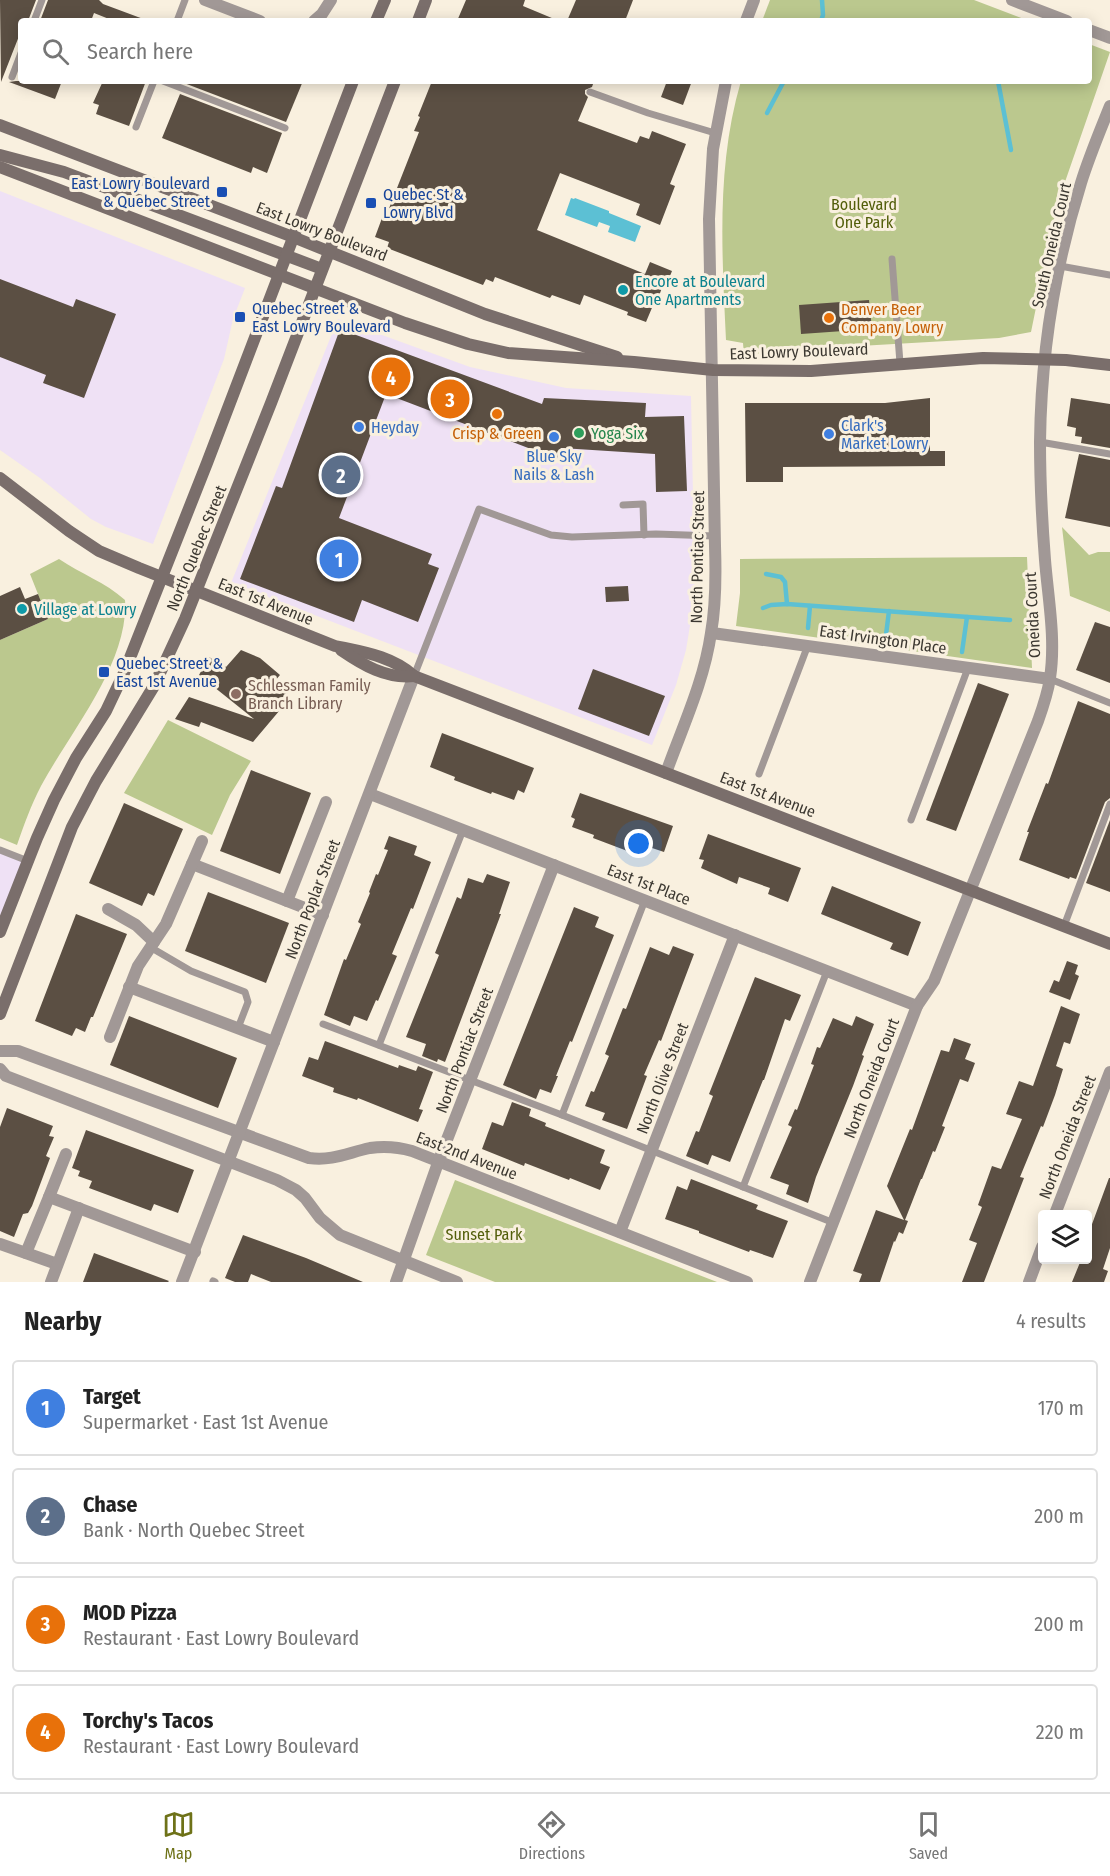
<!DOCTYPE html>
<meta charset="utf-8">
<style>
body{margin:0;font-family:"Fira Sans Condensed",sans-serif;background:#f2f2f2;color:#222}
.controls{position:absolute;right:18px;bottom:18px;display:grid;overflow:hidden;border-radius:6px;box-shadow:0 3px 15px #0003}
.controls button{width:54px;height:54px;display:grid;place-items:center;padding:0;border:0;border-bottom:2px solid #e0e0e0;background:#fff;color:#222;font:30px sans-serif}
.you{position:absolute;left:639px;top:844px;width:21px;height:21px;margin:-15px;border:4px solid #fff;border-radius:50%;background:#1a73e8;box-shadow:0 0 0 9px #1a73e833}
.badge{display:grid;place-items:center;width:39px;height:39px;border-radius:50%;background:#6e7218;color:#fff;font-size:20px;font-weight:700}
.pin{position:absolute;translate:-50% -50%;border:3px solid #fff;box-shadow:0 2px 6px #0006}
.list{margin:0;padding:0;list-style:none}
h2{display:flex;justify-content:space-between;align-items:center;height:78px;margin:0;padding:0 24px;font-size:26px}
h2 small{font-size:20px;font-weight:400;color:#767676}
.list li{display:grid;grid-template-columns:39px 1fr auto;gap:18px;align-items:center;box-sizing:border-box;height:96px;margin:0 12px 12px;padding:0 12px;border:2px solid #e0e0e0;border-radius:6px}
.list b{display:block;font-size:22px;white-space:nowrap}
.list p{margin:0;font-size:20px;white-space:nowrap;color:#767676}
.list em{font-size:20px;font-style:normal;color:#767676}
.icon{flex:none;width:33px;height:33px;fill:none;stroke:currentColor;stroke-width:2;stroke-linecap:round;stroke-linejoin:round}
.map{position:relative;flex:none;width:1110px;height:1282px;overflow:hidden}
.search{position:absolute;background:#fff;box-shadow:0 3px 15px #0003;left:18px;right:18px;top:18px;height:66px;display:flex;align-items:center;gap:15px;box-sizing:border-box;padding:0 21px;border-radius:6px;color:#767676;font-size:22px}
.sheet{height:510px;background:#fff}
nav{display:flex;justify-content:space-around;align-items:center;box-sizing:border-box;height:84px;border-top:2px solid #e0e0e0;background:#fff;font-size:16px;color:#767676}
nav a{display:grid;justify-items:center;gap:3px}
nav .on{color:#6e7218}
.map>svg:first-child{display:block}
</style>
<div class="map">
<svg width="1110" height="1282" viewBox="0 0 1110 1282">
<rect width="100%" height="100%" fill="#f9f0df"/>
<g fill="#efe1f5">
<polygon points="0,191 245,288 233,319 224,359 153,544 106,527 91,519 40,478 0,450"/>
<polygon points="338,319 470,367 566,388 691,396 695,595 686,650 676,685 652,745 231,583"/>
<polygon points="0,850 28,861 0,932"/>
</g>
<g fill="#bbc88e">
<polygon points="770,0 974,0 1029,21 762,21"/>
<path d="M1089,44L1110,52L1057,205L1031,332L999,338L772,351L744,356L743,343L726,340C722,253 716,166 741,81H1089Z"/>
<polygon points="1062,527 1089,555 1098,552 1110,552 1110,612 1070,596"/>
<polygon points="1027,557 1032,668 736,626 740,593 740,559"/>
<path d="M59,559C81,574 105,582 125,600C129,663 70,732 41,786C31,805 24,825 17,845L0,838V640L48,619L30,574Z"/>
<polygon points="168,720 251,761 230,795 212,835 124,793"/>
<polygon points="455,1180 717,1282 495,1282 426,1255"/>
</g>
<polygon fill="#5cc0d4" points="571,198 574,199 575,198 609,211 609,213 641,226 635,242 608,232 610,226 599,222 597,227 565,215"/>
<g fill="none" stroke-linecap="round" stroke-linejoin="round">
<g stroke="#5cc0d4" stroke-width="4.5">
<polyline points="821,21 823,15 822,0"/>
<polyline points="998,81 1011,150"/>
<polyline points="767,113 784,81"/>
<polyline points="766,574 781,577 785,582 787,604"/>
<polyline points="763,608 771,605 787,604 1010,620"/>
<polyline points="808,628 810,606"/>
<polyline points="886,635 889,611"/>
<polyline points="962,652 967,617"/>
</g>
</g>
<g fill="#5b4f43">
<polygon points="0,0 36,0 28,21 21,21 21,31 1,82"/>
<polygon points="48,0 99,0 103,4 146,20 145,21 114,21 94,13 91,21 40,21"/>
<polygon points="466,0 525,0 523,6 559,21 457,21"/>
<polygon points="576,0 633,0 625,21 567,21"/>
<polygon points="16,81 62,81 55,99 9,82"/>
<polygon points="103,81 146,81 129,126 96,114 99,105 93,103"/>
<polygon points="185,81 303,81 286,122 184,83"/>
<polygon points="432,81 594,81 592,87 585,90 585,94 588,97 578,121 637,143 640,136 649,139 652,131 686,144 670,184 675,186 660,225 636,215 640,204 560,173 537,230 645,274 650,262 672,271 666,286 663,285 656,304 654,303 646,322 627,315 628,312 584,295 580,305 552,295 550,298 495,277 493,282 486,279 483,285 387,248 389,242 375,237 385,210 388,211 419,132 414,131 420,117 418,116"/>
<polygon points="667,81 692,81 683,105 661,97"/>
<polygon points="180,94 282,133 267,173 253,167 251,173 162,138"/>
<polygon points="0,279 73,307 76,299 116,314 84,398 43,383 46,375 0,357"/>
<polygon points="869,300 872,329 801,334 799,305"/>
<polygon points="340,329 542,404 544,398 646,403 645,417 684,416 687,491 656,492 655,454 561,448 557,459 386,394 339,518 432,554 428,564 439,568 418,622 362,600 354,622 240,579 276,486 282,488"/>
<polygon points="930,398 930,451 945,451 945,466 783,467 783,482 746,482 745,403 885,403"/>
<polygon points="1071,398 1110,404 1110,448 1081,443 1082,437 1075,436 1076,428 1067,426"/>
<polygon points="1079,454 1110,460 1110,527 1065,518"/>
<polygon points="628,586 629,601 606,602 605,587"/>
<polygon points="20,587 25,599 38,594 48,619 0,640 0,596"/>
<polygon points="1095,622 1110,627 1110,683 1076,670"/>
<polygon points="241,650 260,658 280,675 274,682 288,693 281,699 285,704 253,742 201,722 199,727 175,719 189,697 254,719 199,675 209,657 226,667"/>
<polygon points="593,669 665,696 649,736 578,709"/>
<polygon points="978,683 1009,694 956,831 926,820"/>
<polygon points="1078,701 1110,714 1110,798 1105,802 1076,879 1070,877 1069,879 1019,860 1029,832 1027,832 1046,783 1048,784"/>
<polygon points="442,733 534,768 524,793 518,790 514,800 492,792 491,794 454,780 455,777 430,767"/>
<polygon points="251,770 311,793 280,874 220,851"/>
<polygon points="580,793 673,826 664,852 634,842 630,852 593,838 594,835 572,827 575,819 571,817"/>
<polygon points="124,803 183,829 154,896 148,893 142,906 89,883"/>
<polygon points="1110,820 1110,892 1086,883"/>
<polygon points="708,834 801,868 788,902 768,894 770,888 739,877 737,884 701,868 704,860 699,859"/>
<polygon points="389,836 417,846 414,855 431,862 413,909 411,908 392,954 397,956 378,1001 376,1000 367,1021 354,1016 350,1026 324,1015 344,959 346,960 361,924 358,922 370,893 369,892 376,874 378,875 388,850 384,849"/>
<polygon points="487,874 510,882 499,914 501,914 445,1062 438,1059 437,1062 422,1056 426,1044 406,1037 439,955 435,953 457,897 461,899 468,878 483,883"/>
<polygon points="832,886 921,922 908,956 890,949 893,943 821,914"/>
<polygon points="208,892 289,923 266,983 185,951"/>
<polygon points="574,907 599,917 595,927 614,935 572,1042 570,1041 556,1076 558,1076 551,1093 540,1089 536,1099 503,1085"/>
<polygon points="76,914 127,934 93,1017 91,1017 85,1032 76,1028 72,1036 35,1021"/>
<polygon points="673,946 694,954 661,1041 659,1040 644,1075 647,1076 627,1129 602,1120 605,1113 585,1106 591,1091 594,1092 609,1056 605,1054 623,1008 626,1009 650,947 669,955"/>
<polygon points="1067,961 1078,965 1075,974 1079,976 1070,1000 1049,992 1054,980 1059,982"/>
<polygon points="755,977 801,995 790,1021 785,1019 764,1080 763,1080 730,1162 712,1155 708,1165 686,1156 696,1131 699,1132 713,1096 709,1094"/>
<polygon points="1061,1006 1080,1014 1070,1044 1064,1042 1056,1066 1063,1069 1055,1095 1043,1127 1041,1126 1020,1177 1024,1178 984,1282 962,1282 977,1243 969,1240 982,1207 978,1205 992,1166 1001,1169 1022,1119 1006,1114 1019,1081 1033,1086"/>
<polygon points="129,1016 237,1058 218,1108 110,1065"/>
<polygon points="856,1016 874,1024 862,1055 864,1056 853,1086 816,1177 808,1203 786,1194 789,1185 770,1178 792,1127 788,1125 795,1109 797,1110 814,1065 811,1064 817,1047 820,1048 833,1018 852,1026"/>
<polygon points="954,1038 971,1044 965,1059 975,1063 968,1082 960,1079 942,1126 945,1127 935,1152 933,1151 922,1179 921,1179 905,1220 908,1221 903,1234 899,1232 895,1242 894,1241 880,1282 859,1282 862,1274 853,1271 876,1210 904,1220 887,1186 910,1129 912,1130 941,1050 949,1052"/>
<polygon points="325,1041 398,1068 399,1065 416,1071 418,1066 433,1072 419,1109 423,1110 418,1122 358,1098 357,1100 333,1092 334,1088 302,1076 309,1057 318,1060"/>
<polygon points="512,1102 531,1109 529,1116 546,1123 545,1126 605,1150 600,1163 610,1167 600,1190 570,1178 569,1180 525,1163 524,1166 482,1149 492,1122 503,1126"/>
<polygon points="7,1108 53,1126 49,1136 54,1137 46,1156 50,1158 32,1206 28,1213 23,1214 14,1237 0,1231 0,1127"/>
<polygon points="86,1130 194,1170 178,1213 154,1204 151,1211 89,1188 92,1181 78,1176 80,1171 72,1168"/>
<polygon points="1109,1178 1110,1178 1110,1248 1103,1269 1108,1271 1104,1282 1072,1282 1081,1260 1088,1263 1088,1235"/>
<polygon points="691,1179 758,1205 756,1209 788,1221 773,1258 750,1250 749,1252 699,1233 699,1231 665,1219 677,1186 687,1190"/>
<polygon points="243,1235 306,1258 363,1282 271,1282 251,1274 248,1282 235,1282 225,1278"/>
<polygon points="94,1253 169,1281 168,1282 83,1282"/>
</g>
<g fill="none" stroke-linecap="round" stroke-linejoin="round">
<g stroke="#a19896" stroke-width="7">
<polyline points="34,21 42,0"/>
<polyline points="177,21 185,0"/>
<polyline points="12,77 21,53"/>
<polyline points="163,81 285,128"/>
<polyline points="590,92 648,113 715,133"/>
<polyline points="136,127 154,81"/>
<polyline points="892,259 900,363"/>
<polyline points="1060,266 1110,275"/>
<polyline points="1040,442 1110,454"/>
<polyline points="623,505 643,504 644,535"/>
<polyline points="414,676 479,509 551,535 572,537 656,534 715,536"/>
<polyline points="1050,679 1110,703"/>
<polyline points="759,774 808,645"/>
<polyline points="911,820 968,668"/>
<polyline points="0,850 28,861"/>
<polyline points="1064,926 1110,804"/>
<polyline points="150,947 191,971 245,992 248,1002 238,1028"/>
<polyline points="323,1024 562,1115 834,1223"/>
<polyline points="379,1045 463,830"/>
<polyline points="562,1115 645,900"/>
<polyline points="743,1187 827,971"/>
<polyline points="213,1281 215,1282"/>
</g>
<g stroke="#a19896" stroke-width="12">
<polyline points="205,0 260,21"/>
<polyline points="1012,0 1067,21"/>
<polyline points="314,21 322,14 331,0"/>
<polyline points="746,21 754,0"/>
<polyline points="1089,30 1110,38"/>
<polyline points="712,633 1050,679"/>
<path d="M666,773C682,728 704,682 711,633C716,605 716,575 715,546L709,219L713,149L726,81"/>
<polyline points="370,794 917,1006"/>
<polyline points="192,864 323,915"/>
<polyline points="287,901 326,802"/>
<polyline points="108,909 136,925 154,942"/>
<polyline points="129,987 274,1042"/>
<polyline points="110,1037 138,966 166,924 202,841"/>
<path d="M0,1051H18L309,1158C333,1161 347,1153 370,1148C384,1146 398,1147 412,1151L747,1282"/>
<polyline points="0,1069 6,1076 277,1180 296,1190 305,1198 320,1218 340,1235 457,1282"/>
<polyline points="66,1154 49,1197 195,1252"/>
<polyline points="1055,1214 1110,1072"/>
<polyline points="620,1232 735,935"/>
<polyline points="0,1244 57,1264"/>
<polyline points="26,1253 49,1197"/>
<polyline points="51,1282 79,1208"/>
<polyline points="182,1282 414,676"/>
<polyline points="396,1282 439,1160 554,865"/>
<path d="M810,1282L917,1006L934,981L1038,721C1043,707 1048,692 1050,678C1056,639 1048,598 1045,560C1042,521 1040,481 1040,442C1041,355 1055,266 1081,183C1089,157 1100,131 1110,106"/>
<polyline points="1029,1282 1042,1247"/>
</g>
<g stroke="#7a6e6b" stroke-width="12">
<polyline points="376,21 385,0"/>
<polyline points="418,21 426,0"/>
<polyline points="0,125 293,237 485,314 617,357"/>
<polyline points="0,155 64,172 322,269"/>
<polyline points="0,167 405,323 468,344 508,353 634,362 713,370 811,371 983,358 1066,360 1110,365"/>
<path d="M0,478L69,531L99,551L139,568L335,646C363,652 392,656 414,676L1110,944"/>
<path d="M341,650C363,665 386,679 414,676"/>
<polyline points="0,932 37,838 54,800 76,758 106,711 124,673 207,463 353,81"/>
<polyline points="0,1014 72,827 96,781 154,686 185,619 271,403 395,81"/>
</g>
</g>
<g fill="#1a4fb4" stroke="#f9f0df" stroke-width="2">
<rect x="216" y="186" width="12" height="12" rx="3"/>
<rect x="365" y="197" width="12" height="12" rx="3"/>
<rect x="234" y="311" width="12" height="12" rx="3"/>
<rect x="98" y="666" width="12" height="12" rx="3"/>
</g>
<g fill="#0f9aa8" stroke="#f9f0df" stroke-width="2">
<circle cx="623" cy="290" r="6"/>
<circle cx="22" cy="609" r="6"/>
</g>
<g fill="#e8710a" stroke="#f9f0df" stroke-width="2">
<circle cx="829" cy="318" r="6"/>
<circle cx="497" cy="414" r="6"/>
</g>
<g fill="#3f7fe0" stroke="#f9f0df" stroke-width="2">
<circle cx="359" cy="427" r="6"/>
<circle cx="829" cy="434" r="6"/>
<circle cx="554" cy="437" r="6"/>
</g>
<circle fill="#2e9e5b" stroke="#f9f0df" stroke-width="2" cx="579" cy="433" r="6"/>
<circle fill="#8d6e63" stroke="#f9f0df" stroke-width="2" cx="236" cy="694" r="6"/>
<g text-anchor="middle" stroke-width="6" stroke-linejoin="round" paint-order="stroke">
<g font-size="16" fill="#164399" stroke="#f9f0df" text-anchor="start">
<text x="210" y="189" text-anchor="end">East Lowry Boulevard<tspan x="210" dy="18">&amp; Quebec Street</tspan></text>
<text x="383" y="200">Quebec St &amp;<tspan x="383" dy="18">Lowry Blvd</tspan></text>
<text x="252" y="314">Quebec Street &amp;<tspan x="252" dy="18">East Lowry Boulevard</tspan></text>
<text x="116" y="669">Quebec Street &amp;<tspan x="116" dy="18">East 1st Avenue</tspan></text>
</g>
<g font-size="16" fill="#525e0a" stroke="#f9f0df">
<text x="864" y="210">Boulevard<tspan x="864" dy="18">One Park</tspan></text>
<text x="484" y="1240">Sunset Park</text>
</g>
<g font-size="16" fill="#3c3831" stroke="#f9f0df">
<text transform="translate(322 231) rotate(21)" y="6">East Lowry Boulevard</text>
<text transform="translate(1051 245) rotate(-77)" y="6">South Oneida Court</text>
<text transform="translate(799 351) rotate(-2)" y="6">East Lowry Boulevard</text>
<text transform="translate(196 548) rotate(-68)" y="6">North Quebec Street</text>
<text transform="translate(697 557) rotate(-89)" y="6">North Pontiac Street</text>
<text transform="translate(266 601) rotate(22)" y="6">East 1st Avenue</text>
<text transform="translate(1032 615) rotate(-93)" y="6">Oneida Court</text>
<text transform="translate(883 639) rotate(8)" y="6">East Irvington Place</text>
<text transform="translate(768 794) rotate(21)" y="6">East 1st Avenue</text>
<text transform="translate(649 884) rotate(21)" y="6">East 1st Place</text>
<text transform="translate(312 899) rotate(-69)" y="6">North Poplar Street</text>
<text transform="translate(464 1050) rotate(-69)" y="6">North Pontiac Street</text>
<text transform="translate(662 1078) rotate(-69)" y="6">North Olive Street</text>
<text transform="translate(871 1078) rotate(-69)" y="6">North Oneida Court</text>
<text transform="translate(1067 1137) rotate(-69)" y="6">North Oneida Street</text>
<text transform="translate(467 1155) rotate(21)" y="6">East 2nd Avenue</text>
</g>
<g font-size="16" fill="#0d838f" stroke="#f9f0df" text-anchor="start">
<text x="635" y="287">Encore at Boulevard<tspan x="635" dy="18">One Apartments</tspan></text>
<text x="34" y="615">Village at Lowry</text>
</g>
<g font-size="16" fill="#c56008" stroke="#f9f0df" text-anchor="start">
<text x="841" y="315">Denver Beer<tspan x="841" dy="18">Company Lowry</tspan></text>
<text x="497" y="439" text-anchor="middle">Crisp &amp; Green</text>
</g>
<g font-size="16" fill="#366cbe" stroke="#f9f0df" text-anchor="start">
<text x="841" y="431">Clark's<tspan x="841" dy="18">Market Lowry</tspan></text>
<text x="371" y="433">Heyday</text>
<text x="554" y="462" text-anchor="middle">Blue Sky<tspan x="554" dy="18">Nails &amp; Lash</tspan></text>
</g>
<g font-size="16" fill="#27864d" stroke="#f9f0df" text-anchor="start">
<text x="591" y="439">Yoga Six</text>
</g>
<g font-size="16" fill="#785e54" stroke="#f9f0df" text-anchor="start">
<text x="248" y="691">Schlessman Family<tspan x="248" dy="18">Branch Library</tspan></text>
</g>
</g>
</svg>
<div class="controls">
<button><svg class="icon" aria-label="layers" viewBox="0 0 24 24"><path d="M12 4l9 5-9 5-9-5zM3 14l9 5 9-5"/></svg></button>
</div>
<div class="you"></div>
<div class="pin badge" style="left:339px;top:559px;background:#3f7fe0">1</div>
<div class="pin badge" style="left:341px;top:475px;background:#5c6f8a">2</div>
<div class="pin badge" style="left:450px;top:399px;background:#e8710a">3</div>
<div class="pin badge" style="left:391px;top:377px;background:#e8710a">4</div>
<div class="search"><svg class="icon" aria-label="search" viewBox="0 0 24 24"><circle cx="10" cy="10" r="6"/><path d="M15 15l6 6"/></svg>Search here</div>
</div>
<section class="sheet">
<h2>Nearby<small>4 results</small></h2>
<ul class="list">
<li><span class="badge" style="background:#3f7fe0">1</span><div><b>Target</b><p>Supermarket · East 1st Avenue</p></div><em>170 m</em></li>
<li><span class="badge" style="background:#5c6f8a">2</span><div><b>Chase</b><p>Bank · North Quebec Street</p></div><em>200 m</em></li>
<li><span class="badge" style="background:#e8710a">3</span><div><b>MOD Pizza</b><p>Restaurant · East Lowry Boulevard</p></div><em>200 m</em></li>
<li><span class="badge" style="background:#e8710a">4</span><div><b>Torchy's Tacos</b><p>Restaurant · East Lowry Boulevard</p></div><em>220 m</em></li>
</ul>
</section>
<nav>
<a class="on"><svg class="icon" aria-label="map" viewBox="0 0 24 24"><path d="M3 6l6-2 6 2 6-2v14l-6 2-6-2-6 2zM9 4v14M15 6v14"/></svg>Map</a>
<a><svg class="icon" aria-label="directions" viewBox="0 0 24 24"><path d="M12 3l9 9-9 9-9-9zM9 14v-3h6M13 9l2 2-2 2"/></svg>Directions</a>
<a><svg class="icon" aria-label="saved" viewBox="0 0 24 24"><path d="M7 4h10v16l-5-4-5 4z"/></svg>Saved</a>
</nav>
